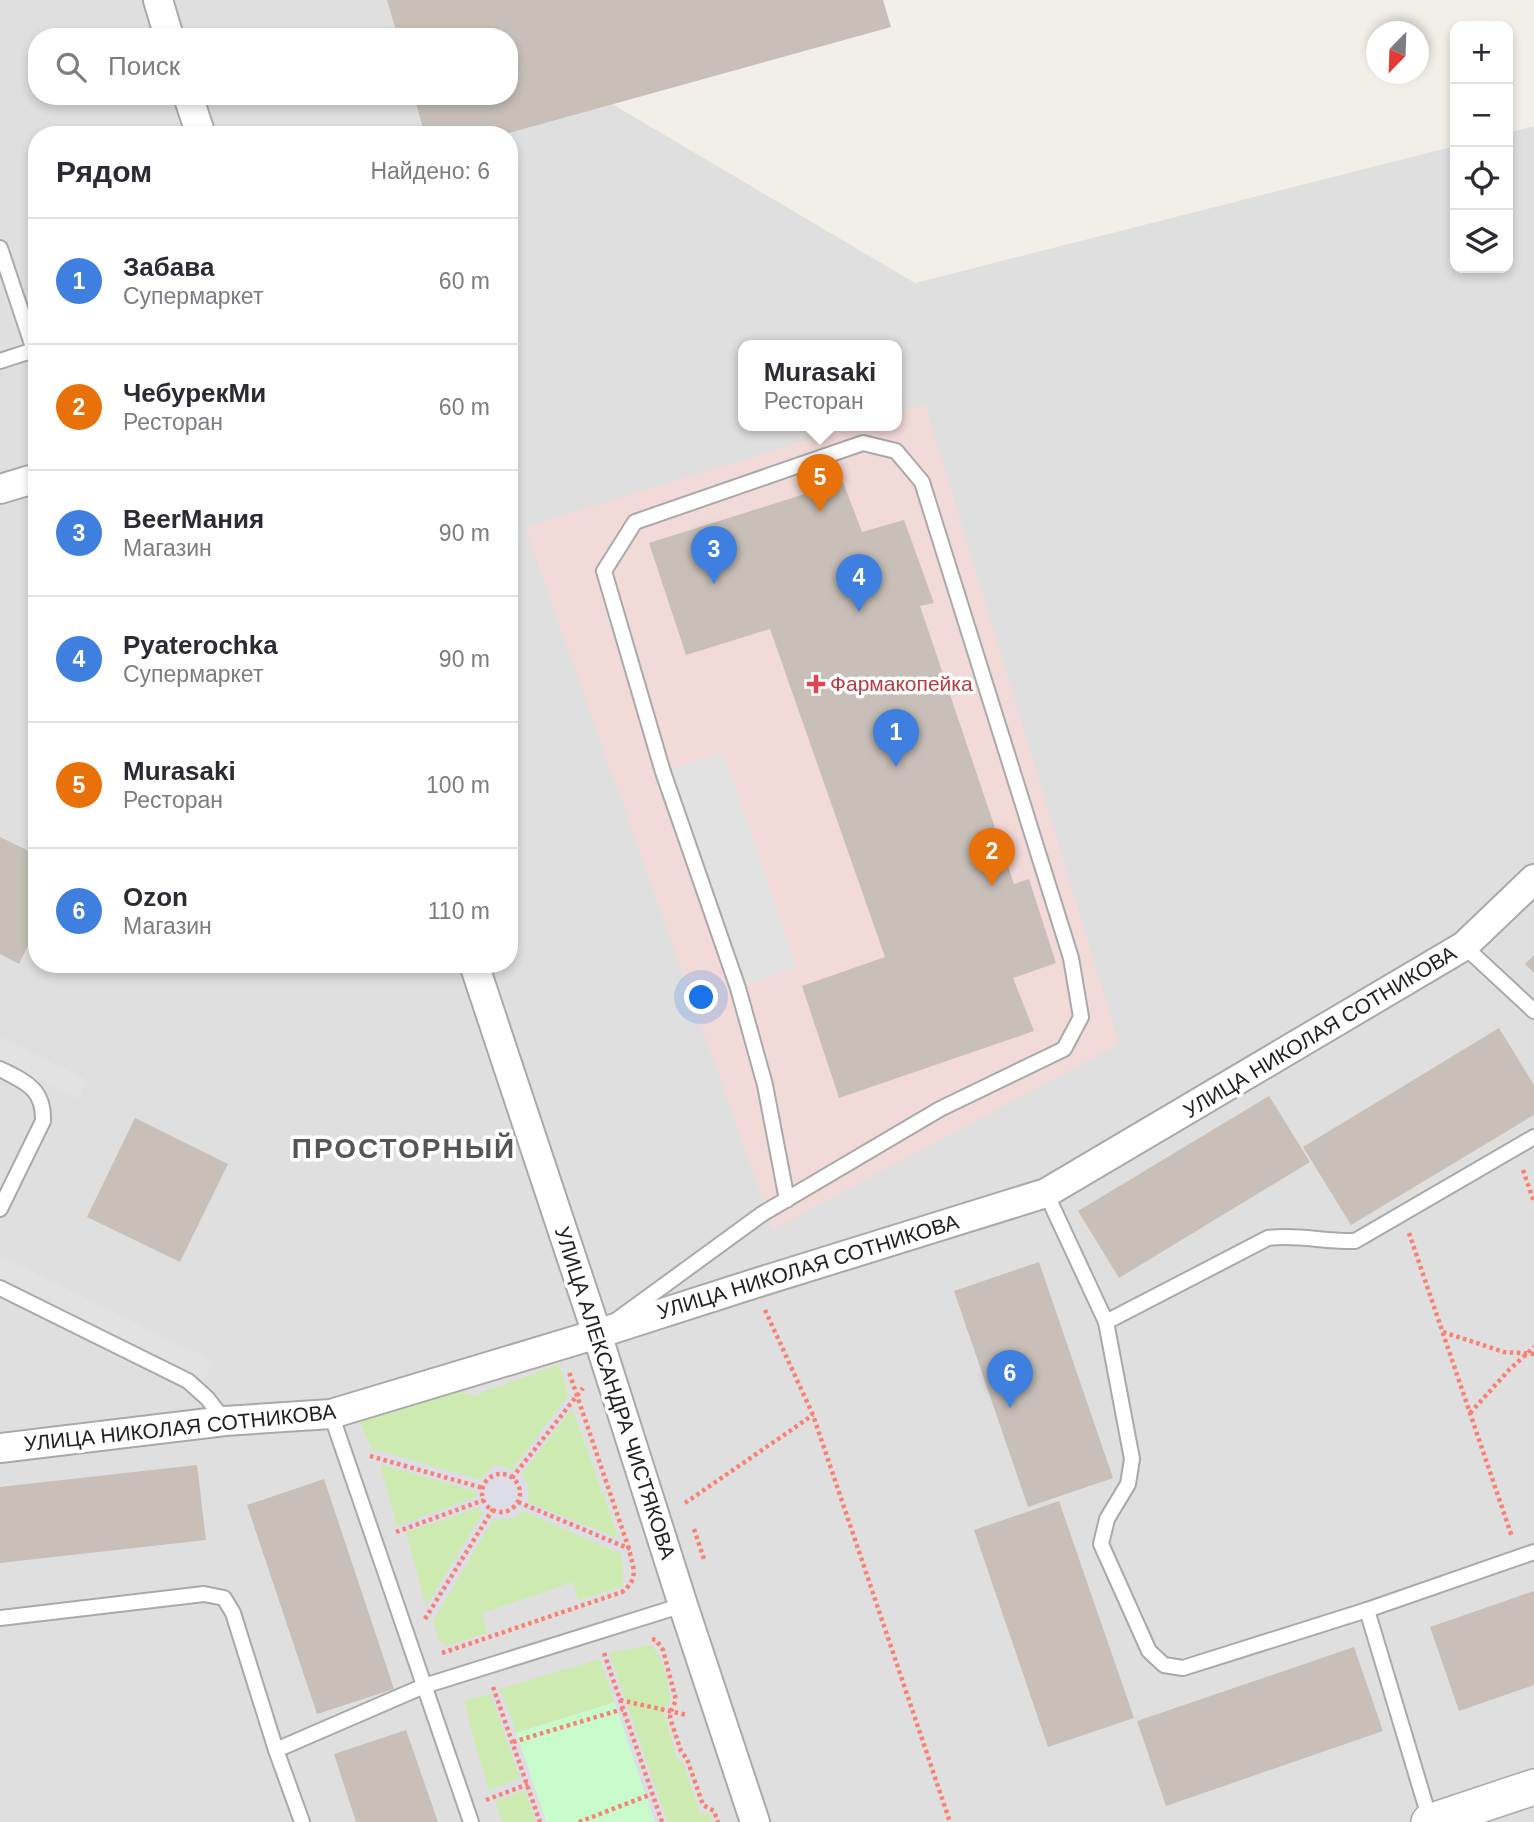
<!DOCTYPE html>
<html lang="ru">
<meta charset="utf-8">
<style>
body{margin:0;font-family:Arial,sans-serif;background:#f2f2f3;color:#2b2b33}
.controls{position:absolute;right:21px;top:21px;display:grid;overflow:hidden;border-radius:14px;box-shadow:0 4px 10px #0003}
.controls button{width:63px;height:63px;display:grid;place-items:center;padding:0;border:0;border-bottom:2px solid #e1e1e2;background:#fff;color:#2b2b33;font:35px sans-serif}
.compass{position:absolute;left:1366px;top:21px;width:63px;height:63px;border-radius:50%;background:#fff;box-shadow:0 4px 10px #0003;rotate:203deg}
.you{position:absolute;left:702px;top:998px;width:24px;height:24px;margin:-18px;border:5px solid #fff;border-radius:50%;background:#1a73e8;box-shadow:0 0 0 10px #1a73e833}
.badge{display:grid;place-items:center;width:46px;height:46px;border-radius:50%;background:#111827;color:#fff;font-size:23px;font-weight:700}
.pin{position:absolute;translate:-50% -58px;filter:drop-shadow(0 2px 4px #0008)}
.pin::after{content:'';position:absolute;top:37px;width:24px;height:21px;background:inherit;clip-path:polygon(0 0,100% 0,50% 100%)}
.popup{position:absolute;left:738px;top:340px;width:164px;height:91px;box-sizing:border-box;display:grid;place-content:center;border-radius:14px;background:#fff;filter:drop-shadow(0 2px 5px #0005);font-size:23px;white-space:nowrap;color:#7c7c81}
.popup b{font-size:26px;color:#2b2b33}
.popup::after{content:'';position:absolute;left:50%;top:100%;margin-left:-14px;border:14px solid transparent;border-top-color:#fff}
.list{margin:0;padding:0;list-style:none}
h2{display:flex;justify-content:space-between;align-items:center;height:91px;margin:0;padding:0 28px;font-size:30px}
h2 small{font-size:23px;font-weight:400;color:#7c7c81}
.list li{display:grid;grid-template-columns:46px 1fr auto;gap:21px;align-items:center;box-sizing:border-box;height:126px;padding:0 28px;border-top:2px solid #e1e1e2}
.list b{display:block;font-size:26px;white-space:nowrap}
.list p{margin:0;font-size:23px;white-space:nowrap;color:#7c7c81}
.list em{font-size:23px;font-style:normal;color:#7c7c81}
.icon{flex:none;width:38px;height:38px;fill:none;stroke:currentColor;stroke-width:2;stroke-linecap:round;stroke-linejoin:round}
.map{position:relative;flex:none;width:1534px;height:1822px;overflow:hidden}
.search{position:absolute;background:#fff;box-shadow:0 4px 10px #0003;left:28px;top:28px;width:490px;height:77px;display:flex;align-items:center;gap:18px;box-sizing:border-box;padding:0 24px;border-radius:28px;color:#7c7c81;font-size:26px}
.panel{position:absolute;background:#fff;box-shadow:0 4px 10px #0003;left:28px;top:126px;width:490px;height:847px;border-radius:28px}
.map>svg:first-child{display:block}
</style>
<div class="map">
<svg width="1534" height="1822" viewBox="0 0 1534 1822">
<rect width="100%" height="100%" fill="#f2efe9"/>
<path fill="#e0dfdf" fill-rule="evenodd" d="M0,0H436L499,37H37V96H509V43L915,283L1455,146V268H1508V133L1534,126V1822H0ZM37,135H509V964H37ZM743,346H897V426H743Z"/>
<polygon fill="#f2dad9" points="925,404 1119,1044 773,1229 525,527 853,426 897,426 897,413"/>
<g fill="#cdebb0">
<polygon points="559,1364 568,1396 512,1470 485,1473 481,1480 372,1449 355,1411 452,1389 474,1396"/>
<path d="M572,1408L619,1539L527,1502C530,1491 528,1483 520,1475Z"/>
<polygon points="380,1464 476,1491 477,1497 397,1526"/>
<polygon points="479,1507 483,1513 426,1607 406,1532"/>
<polygon points="521,1510 622,1554 623,1586 578,1600 573,1582 482,1613 487,1633 446,1646 439,1641 433,1620 493,1519 499,1520"/>
<path d="M650,1645C665,1658 667,1682 671,1701L662,1708L677,1758L683,1763L700,1814L709,1813L712,1822H667L609,1653Z"/>
<polygon points="600,1659 615,1702 516,1733 500,1689"/>
<polygon points="491,1694 521,1778 489,1791 469,1722 465,1700"/>
<polygon points="525,1790 536,1822 502,1822 495,1801"/>
</g>
<polygon fill="#c8facc" points="615,1702 655,1822 546,1822 516,1733"/>
<g fill="#e2e2e2">
<polygon points="723,752 797,968 738,988 663,772"/>
<polygon points="0,1037 87,1080 78,1099 0,1060"/>
<polygon points="2,1257 213,1361 204,1380 0,1279 0,1261"/>
</g>
<g fill="#dddde8">
<polygon points="568,1396 572,1408 521,1475 526,1481 528,1489 527,1502 619,1539 622,1554 522,1510 518,1515 511,1519 493,1519 433,1620 426,1607 483,1513 479,1507 406,1532 397,1526 477,1497 476,1491 380,1464 372,1449 481,1480 491,1468 499,1465 512,1470"/>
<polygon points="609,1653 626,1702 667,1822 655,1822 600,1659"/>
<polygon points="500,1689 516,1733 546,1822 536,1822 525,1790 495,1800 489,1791 520,1778 491,1694"/>
</g>
<g fill="#c7bfb8">
<polygon points="387,0 883,0 891,27 502,135 425,135 414,96 509,96 509,37 398,37"/>
<polygon points="843,482 862,532 904,520 934,603 920,606 1014,884 1029,879 1056,963 1013,978 1034,1031 839,1098 802,986 885,957 770,629 686,655 649,543"/>
<polygon points="0,837 37,855 37,927 19,964 0,954"/>
<polygon points="1534,955 1534,973 1525,964"/>
<polygon points="1499,1028 1534,1085 1534,1115 1351,1225 1303,1147"/>
<polygon points="1269,1096 1310,1162 1119,1278 1078,1211"/>
<polygon points="135,1118 228,1164 180,1262 87,1217"/>
<polygon points="1039,1262 1113,1478 1028,1507 954,1291"/>
<polygon points="197,1465 206,1540 0,1563 0,1487"/>
<polygon points="324,1479 394,1689 317,1714 247,1505"/>
<polygon points="1059,1501 1134,1718 1048,1747 974,1530"/>
<polygon points="1534,1591 1534,1685 1459,1711 1430,1627"/>
<polygon points="1354,1647 1383,1731 1166,1806 1137,1721"/>
<polygon points="406,1730 438,1822 356,1822 334,1754"/>
</g>
<g fill="none" stroke-linecap="round" stroke-linejoin="round">
<defs>
<g id="service">
<polyline points="0,248 37,359"/>
<polyline points="0,361 34,350"/>
<polyline points="1464,946 1534,1011"/>
<path d="M0,1069C26,1082 44,1089 43,1121L0,1209"/>
<polyline points="1046,1193 1106,1322 1132,1459 1128,1484 1107,1519 1101,1544 1149,1651 1164,1665 1183,1668 1367,1610 1534,1552"/>
<polyline points="0,1288 188,1381 207,1398 225,1421"/>
<polyline points="618,1319 762,1214 940,1109 1064,1049 1081,1017 1071,958 922,482 896,451 863,443 635,522 604,571 663,772 738,988 765,1085 787,1200"/>
<path d="M1106,1322L1268,1238C1297,1234 1325,1242 1355,1241L1534,1137"/>
<polyline points="331,1414 471,1822"/>
<polyline points="1367,1610 1430,1820"/>
<polyline points="0,1618 204,1594 224,1598 233,1613 276,1750 302,1822"/>
<polyline points="276,1750 424,1686 683,1605"/>
</g>
<g id="minor">
<polyline points="158,0 169,37"/>
<polyline points="188,96 201,135"/>
<polyline points="0,489 37,478"/>
<polyline points="474,964 597,1334 683,1605 755,1822"/>
<polyline points="0,1448 225,1421 331,1414 597,1334 753,1284 1046,1193 1464,946 1534,879"/>
</g>
<polyline id="tertiary" points="1429,1822 1534,1787"/>
</defs>
<use href="#service" stroke="#a9a9a9" stroke-width="18"/>
<use href="#minor" stroke="#a9a9a9" stroke-width="32"/>
<use href="#tertiary" stroke="#a9a9a9" stroke-width="38"/>
<g stroke="#fa8072" stroke-width="4.5" stroke-dasharray="3.5 3.5" stroke-linecap="butt">
<polyline points="1523,1170 1534,1202"/>
<polyline points="1409,1233 1512,1537"/>
<polyline points="765,1310 813,1415 950,1822"/>
<polyline points="1443,1332 1504,1352 1534,1354"/>
<polyline points="1470,1413 1509,1370 1534,1347"/>
<polyline points="370,1456 483,1488"/>
<circle cx="501" cy="1493" r="19"/>
<polyline points="512,1478 583,1388"/>
<polyline points="518,1502 630,1549"/>
<polyline points="685,1503 813,1415"/>
<polyline points="694,1529 705,1562"/>
<polyline points="396,1532 484,1500"/>
<polyline points="425,1619 493,1509"/>
<polyline points="652,1639 656,1640 663,1650 676,1700 671,1711 670,1718 681,1751 687,1759 703,1805 714,1811 718,1822"/>
<path d="M442,1653L622,1592C640,1578 633,1568 629,1549L569,1372"/>
<polyline points="604,1653 662,1822"/>
<polyline points="493,1687 540,1822"/>
<polyline points="620,1700 687,1715"/>
<polyline points="513,1742 623,1709"/>
<polyline points="486,1800 528,1784"/>
<polyline points="579,1822 652,1794"/>
</g>
<use href="#service" stroke="#fff" stroke-width="14"/>
<use href="#minor" stroke="#fff" stroke-width="28"/>
<use href="#tertiary" stroke="#fff" stroke-width="35"/>
</g>
<path fill="#e0444e" stroke="#fff" stroke-width="2.5" d="M812.5 673.5h7v7h7v7h-7v7h-7v-7h-7v-7h7z"/>
<g text-anchor="middle" stroke-width="7" stroke-linejoin="round" paint-order="stroke">
<g font-size="21" fill="#be3a42" stroke="#fff" text-anchor="start">
<text x="830" y="691">Фармакопейка</text>
</g>
<g font-size="21" fill="#222" stroke="#fff">
<text transform="translate(1320 1032) rotate(-31)" y="7">УЛИЦА НИКОЛАЯ СОТНИКОВА</text>
<text transform="translate(808 1267) rotate(-17)" y="7">УЛИЦА НИКОЛАЯ СОТНИКОВА</text>
<text transform="translate(615 1393) rotate(72)" y="7">УЛИЦА АЛЕКСАНДРА ЧИСТЯКОВА</text>
<text transform="translate(180 1428) rotate(-6)" y="7">УЛИЦА НИКОЛАЯ СОТНИКОВА</text>
</g>
<g font-size="28" font-weight="bold" letter-spacing="2" fill="#555" stroke="#fff">
<text x="404" y="1158">ПРОСТОРНЫЙ</text>
</g>
</g>
</svg>
<div class="controls">
<button>+</button>
<button>−</button>
<button><svg class="icon" aria-label="locate" viewBox="0 0 24 24"><circle cx="12" cy="12" r="6"/><path d="M12 2v4M12 18v4M2 12h4M18 12h4"/></svg></button>
<button><svg class="icon" aria-label="layers" viewBox="0 0 24 24"><path d="M12 4l9 5-9 5-9-5zM3 14l9 5 9-5"/></svg></button>
</div>
<svg class="compass" viewBox="-18 -18 36 36"><path d="M0-13l5 13h-10z" fill="#e53935"/><path d="M0 13l5-13h-10z" fill="#7c7c81"/></svg>
<div class="you"></div>
<div class="pin badge" style="left:896px;top:767px;background:#3f7fe0">1</div>
<div class="pin badge" style="left:992px;top:886px;background:#e8710a">2</div>
<div class="pin badge" style="left:714px;top:584px;background:#3f7fe0">3</div>
<div class="pin badge" style="left:859px;top:612px;background:#3f7fe0">4</div>
<div class="pin badge" style="left:820px;top:512px;background:#e8710a">5</div>
<div class="popup"><b>Murasaki</b>Ресторан</div>
<div class="pin badge" style="left:1010px;top:1408px;background:#3f7fe0">6</div>
<div class="search"><svg class="icon" aria-label="search" viewBox="0 0 24 24"><circle cx="10" cy="10" r="6"/><path d="M15 15l6 6"/></svg>Поиск</div>
<section class="panel">
<h2>Рядом<small>Найдено: 6</small></h2>
<ul class="list">
<li><span class="badge" style="background:#3f7fe0">1</span><div><b>Забава</b><p>Супермаркет</p></div><em>60 m</em></li>
<li><span class="badge" style="background:#e8710a">2</span><div><b>ЧебурекМи</b><p>Ресторан</p></div><em>60 m</em></li>
<li><span class="badge" style="background:#3f7fe0">3</span><div><b>BeerМания</b><p>Магазин</p></div><em>90 m</em></li>
<li><span class="badge" style="background:#3f7fe0">4</span><div><b>Pyaterochka</b><p>Супермаркет</p></div><em>90 m</em></li>
<li><span class="badge" style="background:#e8710a">5</span><div><b>Murasaki</b><p>Ресторан</p></div><em>100 m</em></li>
<li><span class="badge" style="background:#3f7fe0">6</span><div><b>Ozon</b><p>Магазин</p></div><em>110 m</em></li>
</ul>
</section>
</div>
